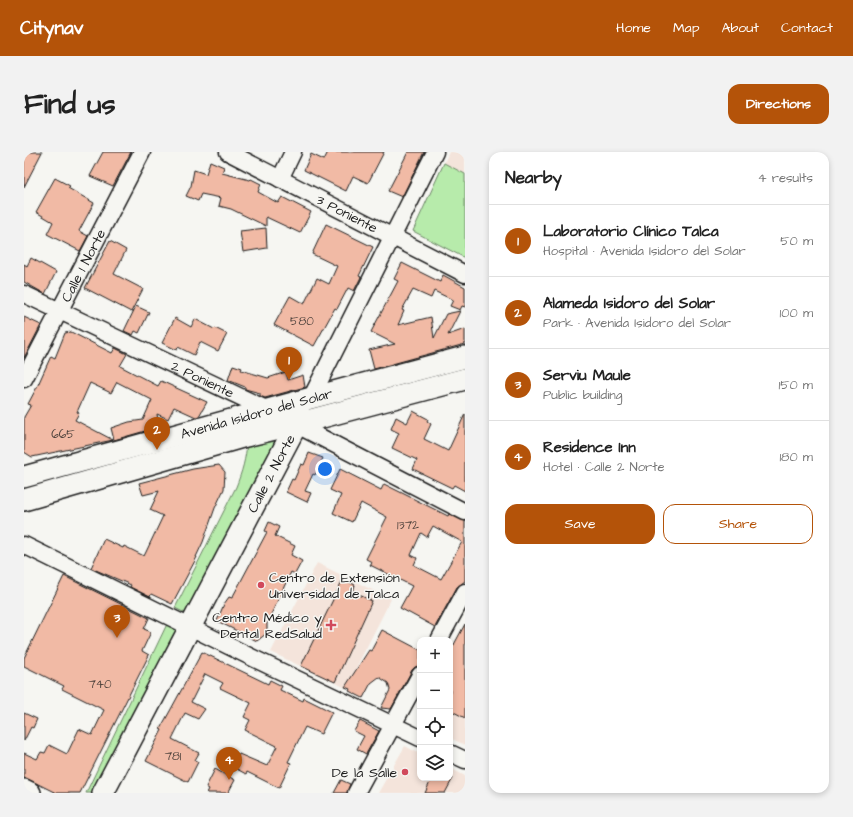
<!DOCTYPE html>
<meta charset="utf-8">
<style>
body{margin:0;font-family:"Architects Daughter",sans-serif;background:#f2f2f2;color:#222}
.controls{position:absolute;right:12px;bottom:12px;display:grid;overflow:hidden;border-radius:8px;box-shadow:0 2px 6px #0003}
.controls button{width:36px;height:36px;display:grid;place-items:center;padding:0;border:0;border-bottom:1px solid #e0e0e0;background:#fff;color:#222;font:20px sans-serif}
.you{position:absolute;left:301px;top:317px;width:14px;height:14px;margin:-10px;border:3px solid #fff;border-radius:50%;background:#1a73e8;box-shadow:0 0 0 6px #1a73e833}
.badge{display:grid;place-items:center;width:26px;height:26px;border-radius:50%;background:#b45309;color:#fff;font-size:13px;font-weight:700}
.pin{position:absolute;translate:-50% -33px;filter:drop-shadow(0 1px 2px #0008)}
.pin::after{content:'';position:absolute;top:21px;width:14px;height:12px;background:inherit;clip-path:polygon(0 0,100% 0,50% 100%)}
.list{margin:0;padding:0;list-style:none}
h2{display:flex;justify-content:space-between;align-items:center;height:52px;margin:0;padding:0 16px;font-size:17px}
h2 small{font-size:13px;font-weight:400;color:#767676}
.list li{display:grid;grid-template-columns:26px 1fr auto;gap:12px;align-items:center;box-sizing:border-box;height:72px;padding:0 16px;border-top:1px solid #e0e0e0}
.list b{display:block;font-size:15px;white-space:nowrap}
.list p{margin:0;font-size:13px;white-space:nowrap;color:#767676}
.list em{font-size:13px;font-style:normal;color:#767676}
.actions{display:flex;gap:8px;padding:12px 16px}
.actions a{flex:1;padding:9px 0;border:1px solid #b45309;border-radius:12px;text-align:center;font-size:14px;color:#b45309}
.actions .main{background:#b45309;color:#fff}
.icon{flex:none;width:22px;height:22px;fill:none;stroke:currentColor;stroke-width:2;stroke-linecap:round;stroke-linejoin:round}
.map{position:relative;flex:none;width:441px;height:641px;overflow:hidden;border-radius:12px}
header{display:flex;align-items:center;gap:24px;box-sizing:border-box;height:56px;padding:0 20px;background:#b45309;color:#fff}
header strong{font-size:19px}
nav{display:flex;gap:22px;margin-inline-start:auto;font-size:14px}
.intro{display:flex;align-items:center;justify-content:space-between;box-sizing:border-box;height:96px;padding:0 24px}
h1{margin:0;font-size:28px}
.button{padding:10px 18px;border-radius:12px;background:#b45309;color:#fff;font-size:14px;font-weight:700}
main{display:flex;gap:24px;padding:0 24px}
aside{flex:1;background:#fff;border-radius:12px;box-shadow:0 2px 6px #0003}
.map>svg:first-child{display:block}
</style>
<header>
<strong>Citynav</strong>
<nav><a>Home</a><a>Map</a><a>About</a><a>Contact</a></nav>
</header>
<div class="intro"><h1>Find us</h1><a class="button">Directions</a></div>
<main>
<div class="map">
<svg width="441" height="641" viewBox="0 0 441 641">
<rect width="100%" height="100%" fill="#f6f6f2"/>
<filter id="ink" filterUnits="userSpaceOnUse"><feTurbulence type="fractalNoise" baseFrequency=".025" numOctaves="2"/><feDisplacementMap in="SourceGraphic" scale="8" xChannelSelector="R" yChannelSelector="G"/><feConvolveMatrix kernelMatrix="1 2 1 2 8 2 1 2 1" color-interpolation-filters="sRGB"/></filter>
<g filter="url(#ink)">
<g fill="#f4e4db">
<polygon points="425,0 441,0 441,22 420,11"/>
<polygon points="293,411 367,447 322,536 247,500"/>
<polygon points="441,472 441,593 426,586 426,500"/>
<polygon points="381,594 396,602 396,626 426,626 426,616 441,624 441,641 354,641"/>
</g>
<g fill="#b7ebab" stroke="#6a8464">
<polygon points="420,11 441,22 441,106 389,79"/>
<path d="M258,279L167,464L151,456L212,335C218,320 222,306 223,290Z"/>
<polygon points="144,470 160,478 74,641 62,641"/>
</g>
<g fill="#f1baa5" stroke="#1c1c1c" fill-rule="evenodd">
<polygon points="0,0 18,0 0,35"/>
<polygon points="79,0 107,0 89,34 66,24"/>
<polygon points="304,0 360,0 344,31 329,24 322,39 280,18 287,2 300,8"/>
<polygon points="384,0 400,0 378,45 364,39"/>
<polygon points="186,9 200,15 198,21 226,28 227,27 237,32 234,40 254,51 258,45 287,60 276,81 242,65 242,74 207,57 195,54 197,46 177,42 174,49 162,44 167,34 170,18 182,22"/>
<polygon points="31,26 46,34 44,36 70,51 55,79 64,84 56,99 23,82 29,70 12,60"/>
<polygon points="302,72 349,95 335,124 337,125 330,139 324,136 313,157 311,156 290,194 250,173 266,144 280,152 293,126 305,132 313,114 288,102"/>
<polygon points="242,76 243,96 219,100 216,79"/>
<polygon points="86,89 102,98 90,122 119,137 107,160 61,136"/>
<polygon points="7,106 32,120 21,142 0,130 0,112 3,114"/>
<polygon points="378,111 416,130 419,123 441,135 441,155 438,154 436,158 426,154 429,148 410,139 407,146 389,138 378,158 380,159 374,173 407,165 410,186 422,162 436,159 424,183 441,177 441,192 350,217 345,198 371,192 347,180 374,129 370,127"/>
<polygon points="112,154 125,160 115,181 111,179 109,183 100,179"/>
<polygon points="0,165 17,173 0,206"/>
<polygon points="151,166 167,175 171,167 190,177 191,176 203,182 194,199 176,190 170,203 154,195 153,198 138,191"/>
<polygon points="47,180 88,201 91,196 103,202 96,214 134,234 137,229 183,250 175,264 172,265 150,255 144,267 133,262 135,275 90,288 87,276 105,270 119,268 128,248 93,230 87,241 66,231 53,260 55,261 51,268 89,288 8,305 0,300 0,265 7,253 4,252 13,235 27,204 31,206 41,181"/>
<polygon points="209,213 218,216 217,218 244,226 262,220 264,228 279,223 281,235 241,246 236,244 236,241 221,237 221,235 204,228"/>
<polygon points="389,259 404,267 403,269 407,272 400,287 424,299 441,262 441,339 430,333 428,336 389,317 393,308 368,296 375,281 367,277 372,265 383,271"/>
<polygon points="285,301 299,306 291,323 289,322 281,339 287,341 283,350 262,340 268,327 270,328 277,312 280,313"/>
<polygon points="195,313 201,320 200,337 191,356 179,390 172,405 173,405 148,452 127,442 126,445 106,435 107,433 67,416 80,387 99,396 100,394 120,404 122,400 139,364 126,358 135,339 119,343 115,331 169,317"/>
<path d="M316,317L357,338L360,332L424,364L425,362L441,369V429L433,435L411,475L376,456L388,434L346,413L348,410L342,407L363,365L337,351L328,370L309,361L317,343L306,338ZM409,374L438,390L417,427L390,413L393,406L387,403L397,381L403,385Z"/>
<polygon points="245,370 255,375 251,384 271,394 267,403 278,409 271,422 267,420 243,471 243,481 233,489 193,469 200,452 205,445 208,446 243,380 241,379"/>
<polygon points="40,424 125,466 120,477 127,480 118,499 125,503 56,641 32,641 0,625 0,601 13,607 17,600 21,601 25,593 43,602 55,577 68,583 80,558 38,537 40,534 0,514 0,506"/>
<polygon points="319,427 331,433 329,440 348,449 311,530 277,514"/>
<polygon points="441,472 441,566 426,558 426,500"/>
<polygon points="358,478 396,498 396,511 394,514 391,515 388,518 367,557 357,556 366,538 364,531 355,525 347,531 339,546 325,539 326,537 321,535 345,498 347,499"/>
<polygon points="178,500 244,532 246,528 258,534 256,538 279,549 280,546 308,560 297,582 281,575 264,610 267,611 255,636 223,620 222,622 209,615 215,602 243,614 253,594 221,578 226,568 220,565 227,551 196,536 199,531 181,522 167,550 181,557 174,567 161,561 148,587 175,601 171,608 174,610 164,630 122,609 138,578 136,577 146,559"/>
<polygon points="0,561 13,567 9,576 7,575 0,589"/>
<polygon points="336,569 355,579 342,602 333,597 340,584 330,579"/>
<polygon points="191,617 211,628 204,641 183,641 185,637 182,635"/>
<polygon points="408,626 429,626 421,641 401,641"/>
<polygon points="317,628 326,632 323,641 310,641"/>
</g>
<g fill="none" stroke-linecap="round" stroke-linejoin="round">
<defs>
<g id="minor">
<path id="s1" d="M204,0L441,122"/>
<polyline points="256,27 269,0"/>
<path id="s2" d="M0,142L244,258L441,360"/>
<path id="s3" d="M0,227L118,0"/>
<polyline points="287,246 411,0"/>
<polyline points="0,393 231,507 396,586"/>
<polyline points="415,488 441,440"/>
<polyline points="426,601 441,608"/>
<polyline points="332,641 396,523"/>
</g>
<g id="major">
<path id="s4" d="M0,325L287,246L441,205"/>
<polyline points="0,348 222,284 272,272 441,227"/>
<polyline points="0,638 6,641"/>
<path id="s5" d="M79,641L277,264"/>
</g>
</defs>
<use href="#minor" stroke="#1c1c1c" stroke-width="19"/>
<use href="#major" stroke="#1c1c1c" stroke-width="24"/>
<use href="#minor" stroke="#f6f6f2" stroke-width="16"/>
<use href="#major" stroke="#f6f6f2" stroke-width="21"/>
</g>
</g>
<g fill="#d1495b" stroke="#f6f6f2" stroke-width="1.5">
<circle cx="237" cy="433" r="4"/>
<path d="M305 467h4v4h4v4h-4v4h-4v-4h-4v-4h4z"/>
<circle cx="381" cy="620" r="4"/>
</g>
<g text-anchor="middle" stroke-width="3" stroke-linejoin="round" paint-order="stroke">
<g font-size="12" fill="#51443e">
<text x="278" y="173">580</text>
<text x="39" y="286">665</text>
<text x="384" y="377">1372</text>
<text x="76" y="536">740</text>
<text x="149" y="608">781</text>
</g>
<g font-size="14" fill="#1c1c1c" stroke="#f6f6f2">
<text dy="5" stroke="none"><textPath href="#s1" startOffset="134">3 Poniente</textPath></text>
<text dy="5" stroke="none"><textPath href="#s3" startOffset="128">Calle 1 Norte</textPath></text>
<text dy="5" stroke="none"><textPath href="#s2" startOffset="198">2 Poniente</textPath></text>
<text dy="5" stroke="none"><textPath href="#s4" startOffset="241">Avenida Isidoro del Solar</textPath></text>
<text dy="5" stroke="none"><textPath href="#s5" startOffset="361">Calle 2 Norte</textPath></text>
</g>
<g font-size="14" fill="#1c1c1c" stroke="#f6f6f2" text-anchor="end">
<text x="245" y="430" text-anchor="start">Centro de Extensión<tspan x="245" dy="16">Universidad de Talca</tspan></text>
<text x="298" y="470">Centro Médico y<tspan x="298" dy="16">Dental RedSalud</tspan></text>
<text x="373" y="625">De la Salle</text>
</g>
</g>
</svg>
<div class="controls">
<button>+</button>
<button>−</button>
<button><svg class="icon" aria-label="locate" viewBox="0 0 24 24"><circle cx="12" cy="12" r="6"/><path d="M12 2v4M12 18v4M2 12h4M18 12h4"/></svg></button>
<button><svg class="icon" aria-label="layers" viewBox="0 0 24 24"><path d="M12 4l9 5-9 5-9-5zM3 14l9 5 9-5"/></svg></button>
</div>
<div class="you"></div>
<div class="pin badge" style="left:265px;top:228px">1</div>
<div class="pin badge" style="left:133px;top:298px">2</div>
<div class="pin badge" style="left:93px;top:486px">3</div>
<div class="pin badge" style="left:205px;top:628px">4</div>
</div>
<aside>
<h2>Nearby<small>4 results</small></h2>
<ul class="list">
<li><span class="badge">1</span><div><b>Laboratorio Clínico Talca</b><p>Hospital · Avenida Isidoro del Solar</p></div><em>50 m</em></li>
<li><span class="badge">2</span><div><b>Alameda Isidoro del Solar</b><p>Park · Avenida Isidoro del Solar</p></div><em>100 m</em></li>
<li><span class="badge">3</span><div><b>Serviu Maule</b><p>Public building</p></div><em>150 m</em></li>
<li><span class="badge">4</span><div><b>Residence Inn</b><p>Hotel · Calle 2 Norte</p></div><em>180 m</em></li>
</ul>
<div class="actions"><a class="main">Save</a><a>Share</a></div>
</aside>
</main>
